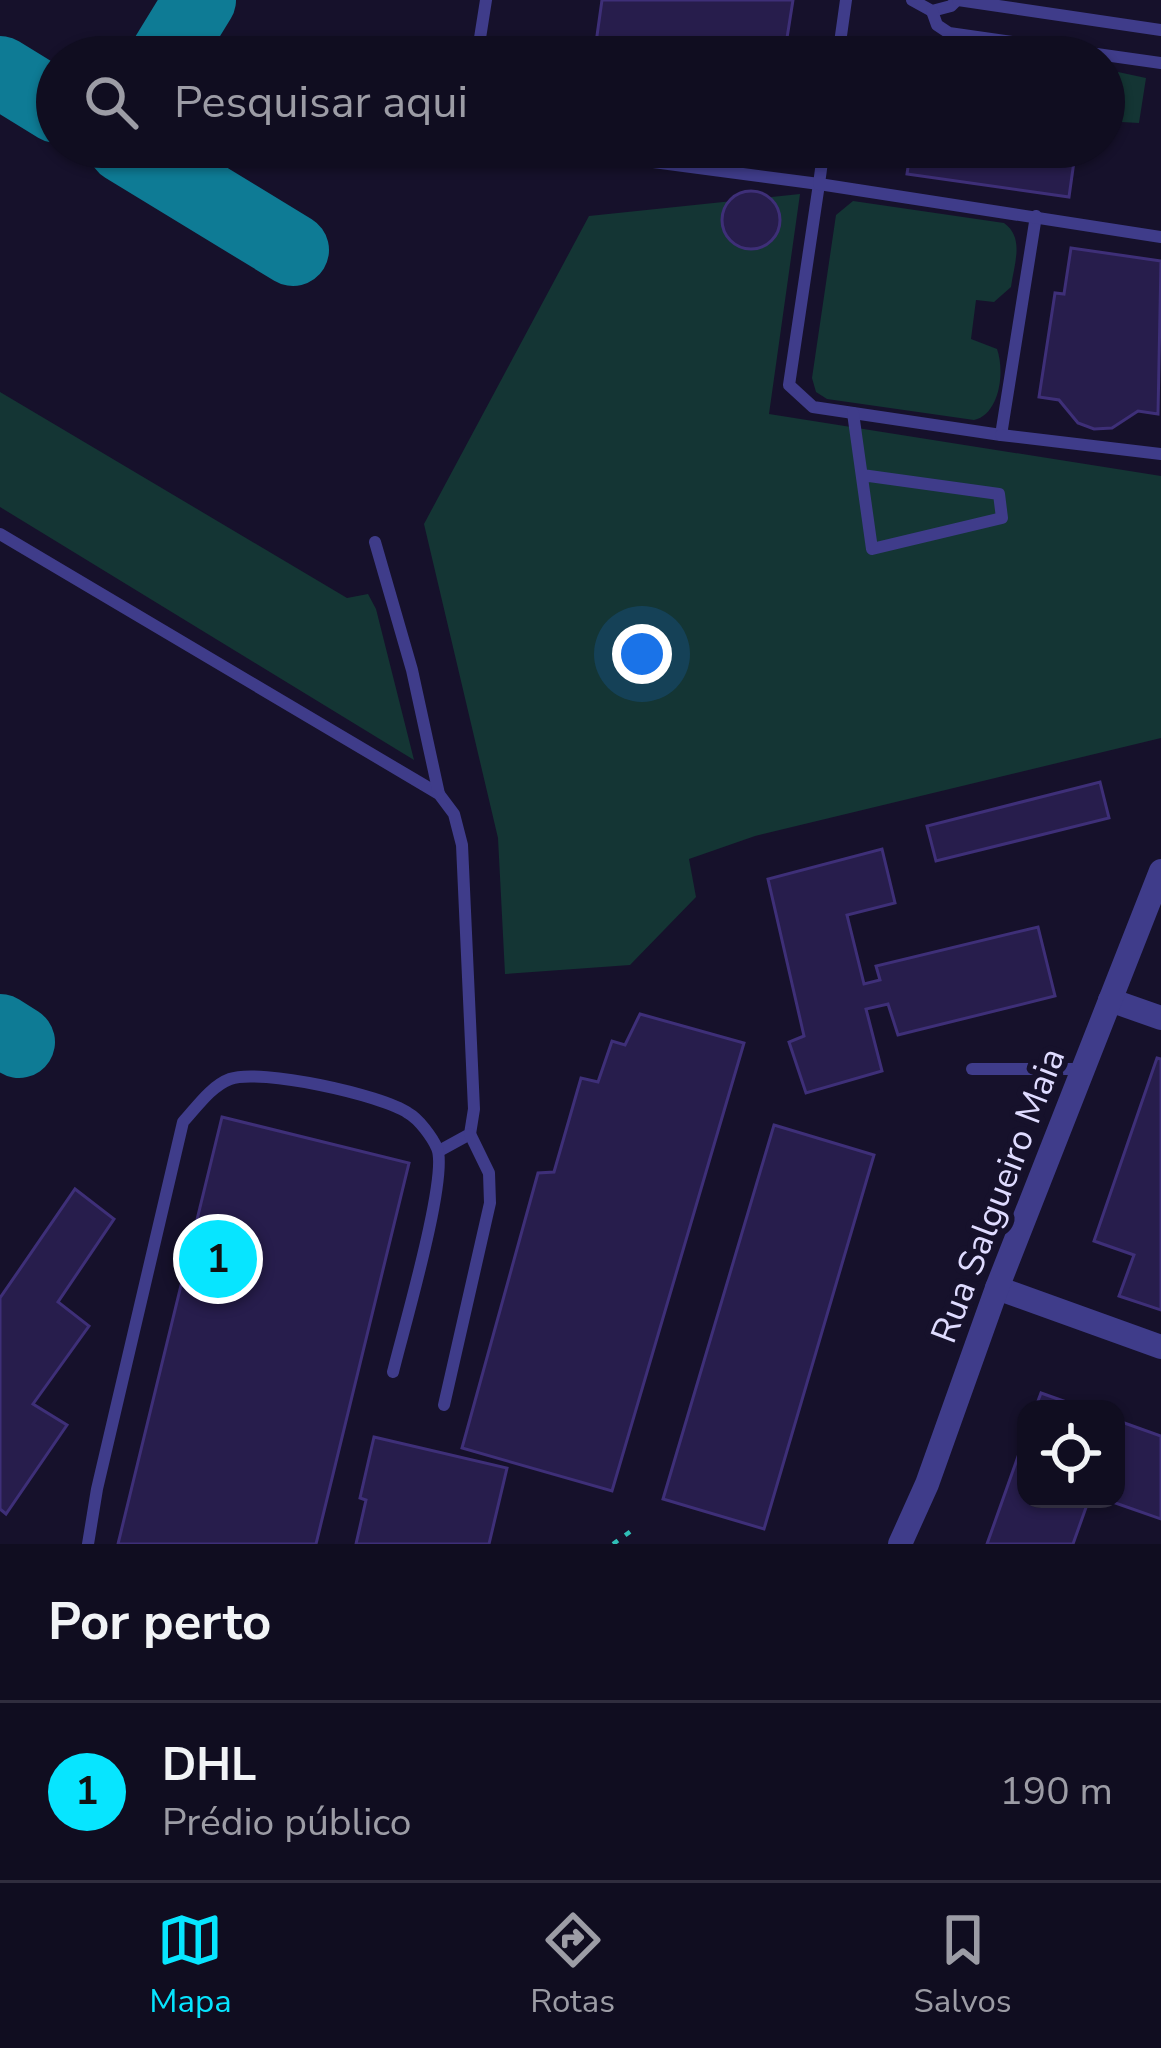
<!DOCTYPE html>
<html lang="pt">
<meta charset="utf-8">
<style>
body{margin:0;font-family:"Nunito Sans",sans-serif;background:#1e1b2d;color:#f1f3f6}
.controls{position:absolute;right:36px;bottom:36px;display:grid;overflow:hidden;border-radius:24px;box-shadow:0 3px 9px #0004}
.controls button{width:108px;height:108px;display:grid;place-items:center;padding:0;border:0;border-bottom:3px solid #302d3e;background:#100d20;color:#f1f3f6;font:60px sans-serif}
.you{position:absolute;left:642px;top:654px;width:42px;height:42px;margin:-30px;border:9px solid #fff;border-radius:50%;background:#1a73e8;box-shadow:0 0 0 18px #1a73e833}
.badge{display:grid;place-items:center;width:78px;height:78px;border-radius:50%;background:#07e5ff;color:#111;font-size:39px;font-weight:700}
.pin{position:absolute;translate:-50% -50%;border:6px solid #fff;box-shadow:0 3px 12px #0006}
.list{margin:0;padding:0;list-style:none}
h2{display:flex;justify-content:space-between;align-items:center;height:156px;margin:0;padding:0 48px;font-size:51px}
h2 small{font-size:39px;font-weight:400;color:#9c9ca5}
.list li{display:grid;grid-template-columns:78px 1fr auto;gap:36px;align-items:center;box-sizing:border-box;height:180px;padding:0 48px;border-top:3px solid #302d3e}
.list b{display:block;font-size:45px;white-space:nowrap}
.list p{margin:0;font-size:39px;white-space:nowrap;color:#9c9ca5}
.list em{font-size:39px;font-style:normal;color:#9c9ca5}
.icon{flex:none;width:66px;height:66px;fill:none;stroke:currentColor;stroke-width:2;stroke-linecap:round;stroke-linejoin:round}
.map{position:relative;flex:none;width:1161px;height:1544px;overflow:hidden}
.search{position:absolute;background:#100d20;box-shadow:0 3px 9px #0004;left:36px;right:36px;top:36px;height:132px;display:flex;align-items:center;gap:30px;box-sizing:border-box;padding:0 42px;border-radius:66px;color:#9c9ca5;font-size:45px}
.sheet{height:336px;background:#100d20}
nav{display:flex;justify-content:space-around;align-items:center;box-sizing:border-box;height:168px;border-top:3px solid #302d3e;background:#100d20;font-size:33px;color:#9c9ca5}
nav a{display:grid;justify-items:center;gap:6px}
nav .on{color:#07e5ff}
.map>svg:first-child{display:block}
</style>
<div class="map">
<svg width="1161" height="1544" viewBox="0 0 1161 1544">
<rect width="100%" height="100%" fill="#16112b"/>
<g fill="#143534">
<polygon points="1104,69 1146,78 1139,123 1104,121"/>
<polygon points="800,194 769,414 1161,476 1161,738 755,836 689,859 696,897 630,965 505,974 498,838 424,524 589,216"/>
<path d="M853,201L1004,223C1025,238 1014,264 1011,287L994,302L976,300L971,339L997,349C1005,371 1000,414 974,420L827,399L816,392L812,378L836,215Z"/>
<polygon points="0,392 347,598 368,594 376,609 414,760 0,507"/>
</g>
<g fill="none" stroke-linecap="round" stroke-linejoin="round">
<g stroke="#0e7b95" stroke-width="72">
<polyline points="165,57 200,0"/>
<polyline points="0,72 57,107"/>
<polyline points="124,147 293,250"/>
<polyline points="0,1030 19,1042"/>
</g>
</g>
<g fill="#271d4c" stroke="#3e2f78" stroke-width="3">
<polygon points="602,0 793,0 784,57 594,57"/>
<polygon points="911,147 1076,147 1069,197 907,174"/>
<circle cx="751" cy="220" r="29"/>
<polygon points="1071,248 1161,261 1158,414 1138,411 1112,428 1094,429 1078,423 1059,400 1039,397 1055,293 1064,294"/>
<polygon points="1100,782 1109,818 936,861 927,826"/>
<polygon points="882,849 895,903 847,915 864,984 880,980 876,966 1038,927 1055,996 898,1035 888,1004 866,1009 882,1071 806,1093 789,1042 804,1036 768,879"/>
<polygon points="640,1014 744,1043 612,1491 462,1448 538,1173 554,1172 581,1078 598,1082 612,1041 625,1045"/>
<polygon points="1157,1058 1161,1059 1161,1310 1119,1296 1134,1255 1094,1241"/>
<polygon points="222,1117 409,1163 316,1544 118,1544"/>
<polygon points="774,1125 874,1155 764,1529 663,1499"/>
<polygon points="75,1189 114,1219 58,1302 89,1326 33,1404 67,1425 6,1514 0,1509 0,1298"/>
<polygon points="1041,1393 1086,1409 1035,1409"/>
<polygon points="1116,1420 1161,1436 1161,1519 1104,1499 1116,1499"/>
<polygon points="1026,1434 1026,1499 1089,1499 1073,1544 987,1544"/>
<polygon points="374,1437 507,1468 489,1544 356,1544 366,1500 360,1498"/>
</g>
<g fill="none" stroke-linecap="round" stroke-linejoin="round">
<polyline stroke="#30beb6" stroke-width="4.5" stroke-dasharray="6 9" stroke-linecap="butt" points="613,1544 631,1531"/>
<g stroke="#3f3c8a" stroke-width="12">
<polyline points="912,0 932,11 951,6 957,0"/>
<polyline points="958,0 1161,30"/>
<polyline points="932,11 937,25 949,33 1161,63"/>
<polyline points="477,57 486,0"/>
<polyline points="838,57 846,0"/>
<polyline points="540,147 819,184 789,385 813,407 1001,435 1036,216"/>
<polyline points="824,147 819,184 1161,237"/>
<polyline points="853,413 872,549 1002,518 999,494 862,475"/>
<polyline points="1001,435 1161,454"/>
<polyline points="0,534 439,794 454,814 462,845 474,1109 470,1134 439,1151"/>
<polyline points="375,542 412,670 439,794"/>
<polyline points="972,1069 1084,1069"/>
<polyline points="444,1405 490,1203 489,1173 470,1134"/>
<path d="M88,1544L97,1489L183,1122C196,1108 211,1086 230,1079C260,1068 382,1095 408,1113C419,1119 432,1137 437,1148C449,1176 402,1334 393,1372"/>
</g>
<g stroke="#3f3c8a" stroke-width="24">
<polyline points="1110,1000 1161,1018"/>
<polyline points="997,1288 1161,1347"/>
<polyline points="900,1544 927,1484 997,1288 1161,871"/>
</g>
</g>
<g text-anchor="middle" stroke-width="12" stroke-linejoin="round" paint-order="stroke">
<g font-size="36" fill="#dfdbff" stroke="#16112b">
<text transform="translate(997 1195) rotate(-69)" y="13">Rua Salgueiro Maia</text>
</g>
</g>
</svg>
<div class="controls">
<button><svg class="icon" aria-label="locate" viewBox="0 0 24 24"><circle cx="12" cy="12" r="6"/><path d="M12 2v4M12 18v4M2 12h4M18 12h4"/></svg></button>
</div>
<div class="you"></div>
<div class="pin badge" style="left:218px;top:1259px">1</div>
<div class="search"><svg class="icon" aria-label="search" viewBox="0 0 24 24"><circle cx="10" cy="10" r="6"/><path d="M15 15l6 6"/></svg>Pesquisar aqui</div>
</div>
<section class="sheet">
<h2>Por perto<small></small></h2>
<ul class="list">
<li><span class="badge">1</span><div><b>DHL</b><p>Prédio público</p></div><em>190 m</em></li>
</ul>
</section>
<nav>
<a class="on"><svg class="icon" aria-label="map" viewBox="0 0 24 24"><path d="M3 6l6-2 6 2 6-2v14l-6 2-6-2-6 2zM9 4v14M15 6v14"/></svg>Mapa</a>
<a><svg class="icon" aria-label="directions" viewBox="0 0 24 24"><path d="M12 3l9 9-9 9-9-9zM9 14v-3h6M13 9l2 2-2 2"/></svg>Rotas</a>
<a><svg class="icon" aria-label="saved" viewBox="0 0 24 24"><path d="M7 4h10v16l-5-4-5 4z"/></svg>Salvos</a>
</nav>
